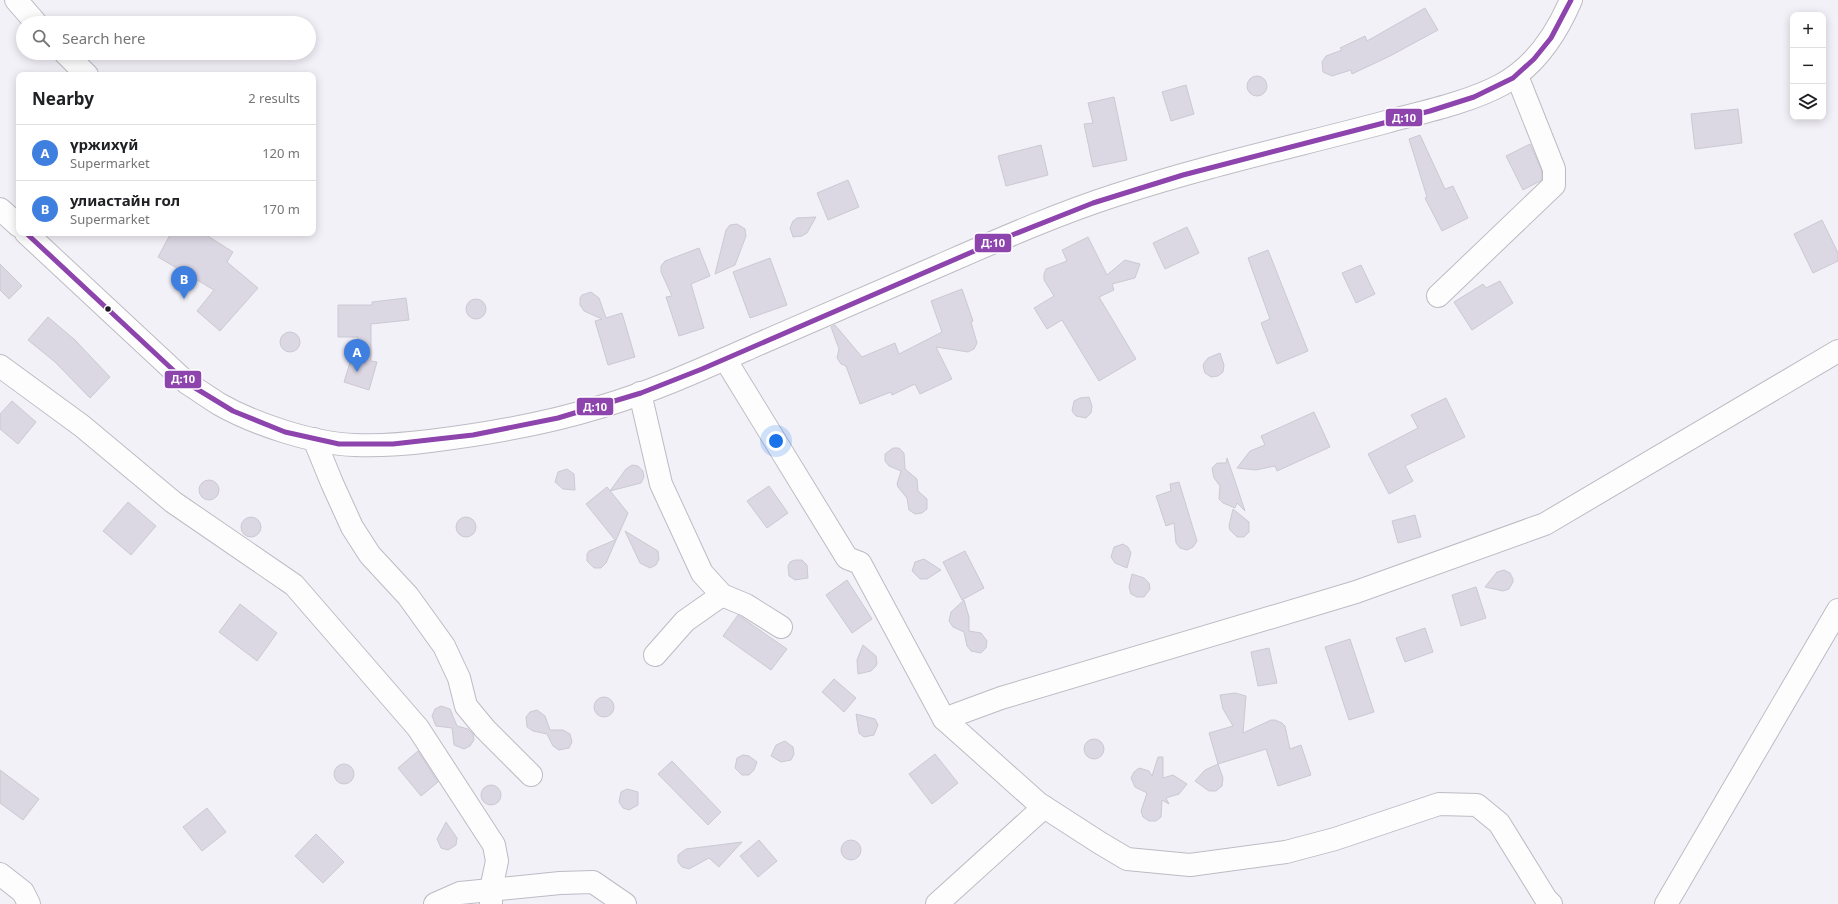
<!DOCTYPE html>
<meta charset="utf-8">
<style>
body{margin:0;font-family:"Noto Sans",sans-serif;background:#f2f2f2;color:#202124}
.controls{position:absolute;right:12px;top:12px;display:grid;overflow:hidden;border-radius:8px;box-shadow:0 2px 10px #0003}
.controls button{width:36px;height:36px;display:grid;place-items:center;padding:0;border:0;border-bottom:1px solid #e0e0e0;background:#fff;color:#202124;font:20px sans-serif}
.you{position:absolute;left:776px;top:441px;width:14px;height:14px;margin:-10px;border:3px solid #fff;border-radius:50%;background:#1a73e8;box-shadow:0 0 0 6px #1a73e833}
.badge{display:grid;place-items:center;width:26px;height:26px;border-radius:50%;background:#68656e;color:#fff;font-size:13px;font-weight:700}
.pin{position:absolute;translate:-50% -33px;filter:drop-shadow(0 1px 2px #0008)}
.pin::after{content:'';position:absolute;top:21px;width:14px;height:12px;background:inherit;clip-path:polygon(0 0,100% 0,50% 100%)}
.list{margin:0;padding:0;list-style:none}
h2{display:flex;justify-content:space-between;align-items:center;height:52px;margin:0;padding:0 16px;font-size:17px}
h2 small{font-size:13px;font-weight:400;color:#757577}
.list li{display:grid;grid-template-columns:26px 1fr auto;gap:12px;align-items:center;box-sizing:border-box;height:56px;padding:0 16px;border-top:1px solid #e0e0e0}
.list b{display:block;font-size:15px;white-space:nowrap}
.list p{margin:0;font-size:13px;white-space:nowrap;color:#757577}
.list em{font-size:13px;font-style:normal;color:#757577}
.icon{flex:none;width:22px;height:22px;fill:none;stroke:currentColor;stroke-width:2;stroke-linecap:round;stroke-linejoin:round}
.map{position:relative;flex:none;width:1838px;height:904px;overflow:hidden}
.search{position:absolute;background:#fff;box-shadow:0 2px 10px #0003;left:16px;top:16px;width:300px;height:44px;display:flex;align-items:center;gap:10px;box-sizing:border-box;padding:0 14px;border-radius:22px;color:#757577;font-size:15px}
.panel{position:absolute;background:#fff;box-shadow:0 2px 10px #0003;left:16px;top:72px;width:300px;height:164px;border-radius:8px}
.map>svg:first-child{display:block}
</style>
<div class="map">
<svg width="1838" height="904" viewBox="0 0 1838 904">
<rect width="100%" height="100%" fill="#f3f1f8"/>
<g fill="#dbd7e3" stroke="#cbc9d2">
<polygon points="1425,8 1438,30 1390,56 1352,74 1351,70 1332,76 1323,72 1322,62 1326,56 1342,50 1340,48 1365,36 1367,41"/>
<circle cx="1257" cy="86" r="10"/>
<polygon points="1186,85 1194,114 1171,121 1162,92"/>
<polygon points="1114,97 1127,160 1093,167 1084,124 1093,123 1088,103"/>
<polygon points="1738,109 1742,143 1695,149 1691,114"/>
<polygon points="1420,135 1445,189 1453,186 1468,218 1442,231 1425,198 1427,197 1409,139"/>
<polygon points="1530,144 1542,171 1542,180 1523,190 1506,156"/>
<polygon points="1041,145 1048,175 1006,186 998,156"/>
<polygon points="848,180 859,207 828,220 817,193"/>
<polygon points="816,217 807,233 802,236 793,237 790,228 793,221 797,218"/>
<polygon points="1822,220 1838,253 1838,261 1813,273 1794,234"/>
<polygon points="737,224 745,229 746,236 735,265 715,274 726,230 730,225"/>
<polygon points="1187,227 1199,253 1165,269 1153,243"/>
<polygon points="171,233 203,233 233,252 227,262 258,288 220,331 197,311 214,290 158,257"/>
<polygon points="1088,237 1107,275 1125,260 1140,264 1135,278 1112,284 1114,290 1099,297 1136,359 1099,381 1062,320 1047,329 1034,308 1054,296 1044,280 1044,274 1046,269 1067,261 1062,250"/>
<polygon points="699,248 710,276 691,284 704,328 679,336 666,297 672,296 661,272 661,266 665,261"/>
<polygon points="1268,250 1308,351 1277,364 1261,323 1270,319 1248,258"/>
<polygon points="770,258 787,305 750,318 733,272"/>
<polygon points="0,264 22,286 9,299 0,290"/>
<polygon points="1361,265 1375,294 1356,303 1342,273"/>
<polygon points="1500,281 1513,303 1472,330 1454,302 1483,284 1486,288"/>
<polygon points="962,289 973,321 971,322 977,343 974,349 968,352 936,347 952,379 920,394 915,384 892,395 891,392 860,404 846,366 841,364 837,358 839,349 831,327 835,325 862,357 895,343 899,354 942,332 931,301"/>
<polygon points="591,292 599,298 606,318 622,313 635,357 608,365 595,321 602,319 584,311 580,305 580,298 582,295"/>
<polygon points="406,298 409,320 371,324 371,361 377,362 369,390 344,382 358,337 338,337 338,305 372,305 372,302"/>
<circle cx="476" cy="309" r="10"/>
<polygon points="48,317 75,340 110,377 90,398 55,362 28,340"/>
<circle cx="290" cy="342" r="10"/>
<polygon points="1220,353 1224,365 1223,372 1218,376 1211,377 1205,373 1203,366 1204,363 1208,358"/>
<polygon points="1089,397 1092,406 1091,413 1086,418 1076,416 1072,411 1074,401 1080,398"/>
<polygon points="1446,398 1465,437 1405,466 1413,481 1389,494 1368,454 1418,428 1411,415"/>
<polygon points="12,401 36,422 18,444 0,429 0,414"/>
<polygon points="1314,412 1330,447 1277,471 1275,466 1256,470 1237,468 1250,451 1265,445 1261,436"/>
<polygon points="893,448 899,448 904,453 905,469 917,479 918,491 927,499 927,509 922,513 915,514 909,510 907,498 898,487 897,484 901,471 889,466 885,461 885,454"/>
<polygon points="1227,458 1234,478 1245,511 1237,503 1235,508 1223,503 1219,499 1220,486 1214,478 1212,468 1217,463 1226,463"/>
<polygon points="632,465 638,466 643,471 644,477 641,483 610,491 626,469"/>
<polygon points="567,469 574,474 575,490 563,489 555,482 558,472"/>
<circle cx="209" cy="490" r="10"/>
<polygon points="1179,482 1197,541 1193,547 1187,550 1180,548 1176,543 1174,523 1166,526 1156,496 1171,491 1170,484"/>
<polygon points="769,486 788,513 767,528 747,501"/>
<polygon points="607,487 628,513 606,563 601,568 594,568 587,561 587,554 589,551 615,540 586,504"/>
<polygon points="128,502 156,526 131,555 103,531"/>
<polygon points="1233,509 1249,522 1249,532 1244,537 1237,537 1230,530 1229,526"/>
<polygon points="1415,515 1421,537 1398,543 1392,521"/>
<circle cx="466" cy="527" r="10"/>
<circle cx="251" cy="527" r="10"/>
<polygon points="625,531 658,551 659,559 656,565 650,568 640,563"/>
<polygon points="1123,544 1128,547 1131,553 1127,568 1115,563 1111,557 1114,547"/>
<polygon points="965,551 984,588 962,600 943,562"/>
<polygon points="924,559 941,570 927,579 920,579 912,571 915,562"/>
<polygon points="795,560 802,560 807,565 808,578 795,580 789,576 788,566 790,562"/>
<polygon points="1504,570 1510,573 1513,579 1513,582 1509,589 1503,591 1485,587 1497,572"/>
<polygon points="1132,574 1144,578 1149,583 1150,589 1144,597 1137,597 1131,594 1129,587"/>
<polygon points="847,580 872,619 852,633 826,595"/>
<polygon points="1476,587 1486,618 1461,626 1452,595"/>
<polygon points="964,600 969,617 969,631 981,633 987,641 986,648 981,653 971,651 967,646 964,632 953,627 949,621 951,612"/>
<polygon points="240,604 277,633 257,661 219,632"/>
<polygon points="738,615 787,649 771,670 723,636"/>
<polygon points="1425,628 1433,652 1405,662 1396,638"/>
<polygon points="1350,639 1374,712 1349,720 1325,647"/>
<polygon points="863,645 876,656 877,663 876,666 871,671 858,674 857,660"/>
<polygon points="1269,648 1277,683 1258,686 1251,652"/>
<polygon points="834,679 856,698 844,712 822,692"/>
<polygon points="1235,693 1246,696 1243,733 1271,720 1275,720 1282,723 1285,726 1290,749 1301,745 1311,775 1278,786 1266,749 1218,764 1209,733 1233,726 1223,709 1220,695"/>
<circle cx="604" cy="707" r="10"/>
<polygon points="441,706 450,709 457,726 468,729 473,734 474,740 470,746 464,749 454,745 452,728 436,726 432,716 435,709"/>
<polygon points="537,710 545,716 550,730 563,730 570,734 572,742 569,748 559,750 553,746 547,734 533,731 527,727 526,717 530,712"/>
<polygon points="856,714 875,719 878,725 874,735 864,737 859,733"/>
<circle cx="1094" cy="749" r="10"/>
<polygon points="785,741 793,747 794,754 791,760 781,762 771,756 776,745"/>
<polygon points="418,751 438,782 421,796 398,768"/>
<polygon points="935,754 958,783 932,804 909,774"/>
<polygon points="743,755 749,756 757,762 754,770 749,775 742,775 735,768 737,758"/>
<polygon points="1158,757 1163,757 1163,778 1173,775 1187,784 1179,794 1166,798 1169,804 1162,800 1161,817 1156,821 1149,821 1143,817 1141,811 1147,793 1135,787 1131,778 1134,772 1139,768 1149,771 1152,776"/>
<polygon points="672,761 721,812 708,825 658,774"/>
<circle cx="344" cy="774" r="10"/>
<polygon points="1218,764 1223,778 1222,786 1216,791 1209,791 1195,781 1205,770"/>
<polygon points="0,770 39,799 23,820 0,803"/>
<circle cx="491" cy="795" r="10"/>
<polygon points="627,789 638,792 638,805 629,810 623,808 619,802 621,792"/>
<polygon points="207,808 226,832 202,851 183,827"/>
<polygon points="446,822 457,838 456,845 448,850 441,848 437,839"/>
<polygon points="316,834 344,862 323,883 295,856"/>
<circle cx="851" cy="850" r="10"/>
<polygon points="759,840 777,861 758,877 740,856"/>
<polygon points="742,842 719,867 709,858 689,869 682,867 678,862 678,855 686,849"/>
</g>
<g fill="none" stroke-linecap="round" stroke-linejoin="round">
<defs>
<g id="minor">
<polyline points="16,0 36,23"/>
<polyline points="65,53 87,75"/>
<polyline points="0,209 19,226"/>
<path d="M26,233L187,383C198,390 208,397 219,404C254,424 314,444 355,445C380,446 406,444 430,441C487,434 545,424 600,407C655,391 709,366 761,343C819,318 877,293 934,268C994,242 1054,215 1116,195C1205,166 1296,146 1386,122C1423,112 1467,103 1501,85C1535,67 1556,35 1571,0"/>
<polyline points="1438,296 1554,185 1554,169 1517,76"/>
<polyline points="725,359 847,558 860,563 944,719 1001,698 1356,592 1545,524 1838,351"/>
<polyline points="0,366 82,426 173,502 294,585 418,728 494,845 497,861 491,889 491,904"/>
<polyline points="640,393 661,484 702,573 722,595 746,605 781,627"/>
<polyline points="314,439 332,483 352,527 370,555 408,596 444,646 459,678 466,706 485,729 531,775"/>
<polyline points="655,655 685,621 722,595"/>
<polyline points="944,719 1038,803 1100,843 1127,859 1190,865 1286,852 1335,839 1439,804 1477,805 1499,823 1546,899 1551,904"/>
<polyline points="0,874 23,892 29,904"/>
<polyline points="435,904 460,893 560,883 593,882 625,904"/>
<polyline points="937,904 1044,807"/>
<polyline points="1666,904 1838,610"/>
</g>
</defs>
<use href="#minor" stroke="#bdbbc3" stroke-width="24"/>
<use href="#minor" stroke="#fdfdfe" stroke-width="22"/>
<defs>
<polyline id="bus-1" points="26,233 187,383 233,411 285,432 339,444 393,444 473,435 558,418 641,393 702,369 1002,239 1093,203 1183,175 1430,111 1474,97 1513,78 1534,59 1551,38 1571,0"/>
</defs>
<use href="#bus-1" stroke="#fff" stroke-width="8"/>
<use href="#bus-1" stroke="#8e44ad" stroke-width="5"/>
</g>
<circle fill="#1d1923" stroke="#fff" stroke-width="1.5" cx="108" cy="309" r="3.5"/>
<g stroke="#fff" stroke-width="1.5">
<rect x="1385" y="108" width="38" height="19" rx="4" fill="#8e44ad"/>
<rect x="974" y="233" width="38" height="20" rx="4" fill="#8e44ad"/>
<rect x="164" y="370" width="38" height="19" rx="4" fill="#8e44ad"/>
<rect x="576" y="397" width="38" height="19" rx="4" fill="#8e44ad"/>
</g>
<g font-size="11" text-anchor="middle" font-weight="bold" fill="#fff">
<text x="1404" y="122">Д:10</text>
<text x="993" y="247">Д:10</text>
<text x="183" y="383">Д:10</text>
<text x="595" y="411">Д:10</text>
</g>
</svg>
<div class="controls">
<button>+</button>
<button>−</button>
<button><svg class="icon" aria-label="layers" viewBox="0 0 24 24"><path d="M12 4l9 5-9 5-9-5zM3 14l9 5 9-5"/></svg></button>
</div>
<div class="you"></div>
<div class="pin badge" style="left:357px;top:372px;background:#3f7fe0">A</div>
<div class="pin badge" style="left:184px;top:299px;background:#3f7fe0">B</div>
<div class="search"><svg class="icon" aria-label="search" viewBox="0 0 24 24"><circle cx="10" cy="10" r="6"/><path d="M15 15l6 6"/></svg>Search here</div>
<section class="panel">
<h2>Nearby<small>2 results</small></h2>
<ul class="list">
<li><span class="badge" style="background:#3f7fe0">A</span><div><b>үржихүй</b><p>Supermarket</p></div><em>120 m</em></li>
<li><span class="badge" style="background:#3f7fe0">B</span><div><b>улиастайн гол</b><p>Supermarket</p></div><em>170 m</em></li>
</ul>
</section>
</div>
